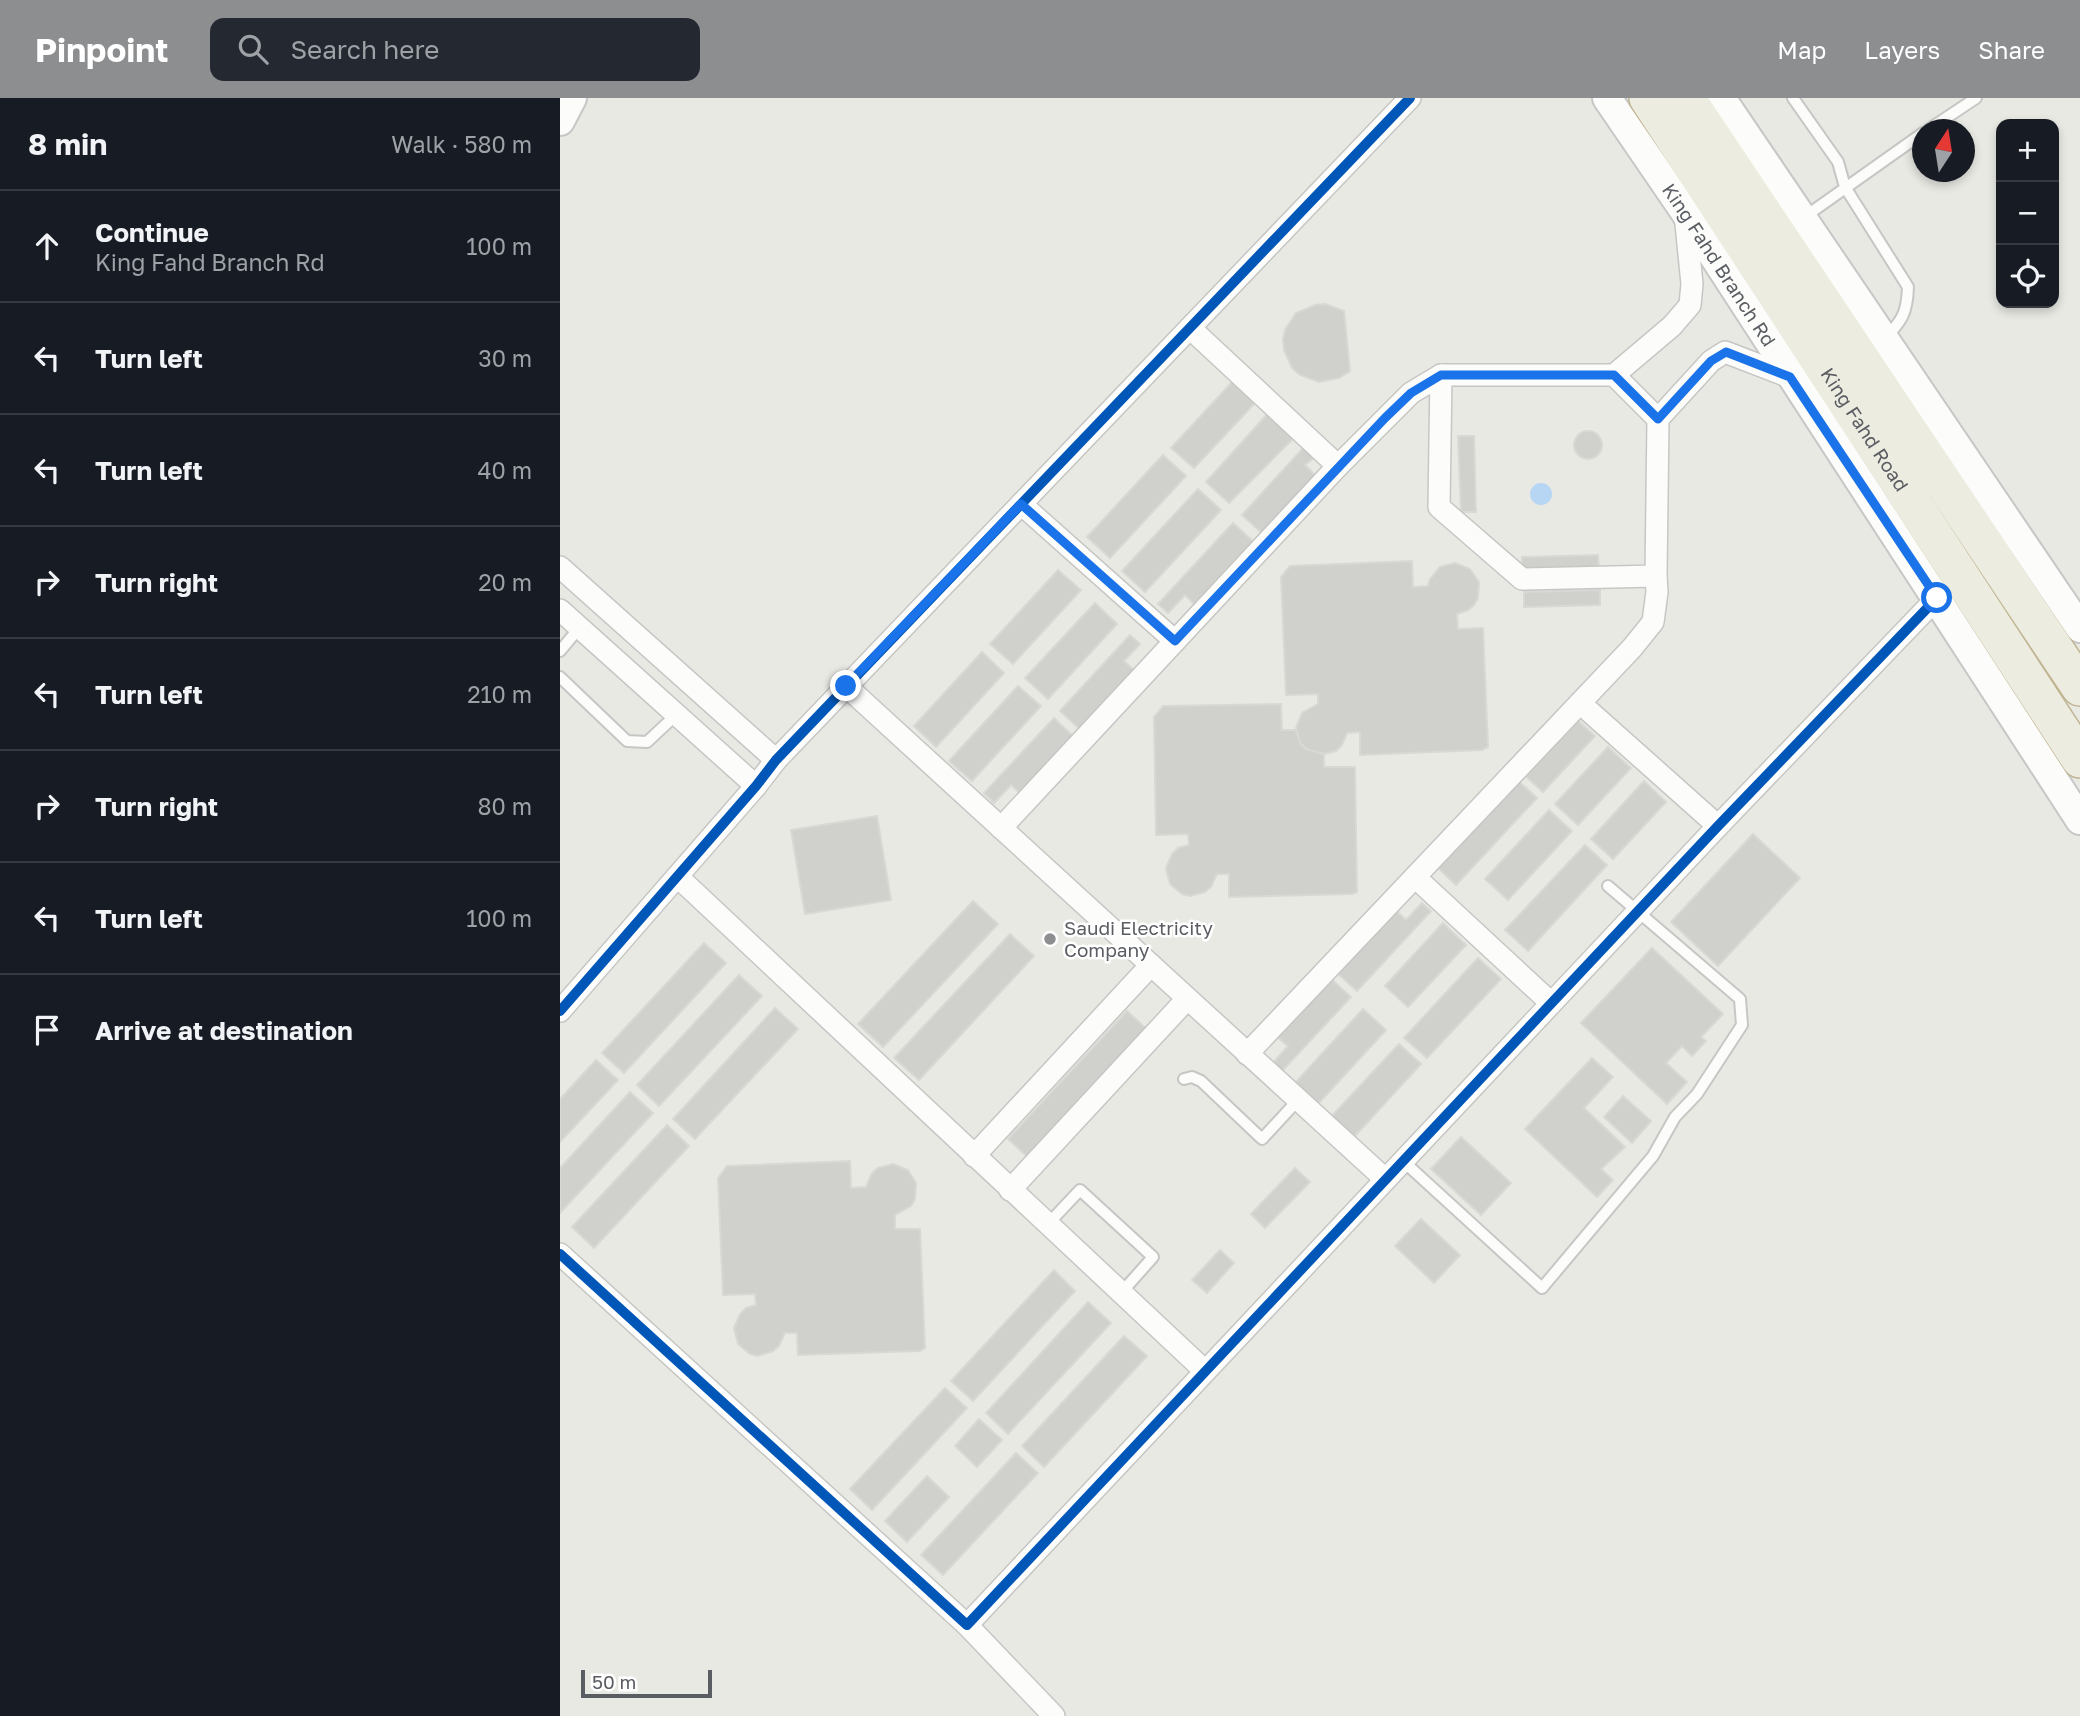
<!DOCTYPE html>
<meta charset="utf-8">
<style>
body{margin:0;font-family:"Golos Text",sans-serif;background:#242831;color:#f1f3f6}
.controls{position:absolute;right:21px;top:21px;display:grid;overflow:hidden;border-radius:14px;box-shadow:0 4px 10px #0003}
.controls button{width:63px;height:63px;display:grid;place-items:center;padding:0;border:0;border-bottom:2px solid #363941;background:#171b24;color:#f1f3f6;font:35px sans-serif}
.compass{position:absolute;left:1352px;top:21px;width:63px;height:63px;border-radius:50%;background:#171b24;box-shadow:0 4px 10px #0003;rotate:12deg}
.scale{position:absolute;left:21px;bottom:18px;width:131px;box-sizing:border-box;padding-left:7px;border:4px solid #5a5d62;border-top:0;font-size:19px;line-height:24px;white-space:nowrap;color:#5a5d62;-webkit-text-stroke:5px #fff;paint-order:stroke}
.stop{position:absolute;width:21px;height:21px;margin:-16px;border:5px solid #1a73e8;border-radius:50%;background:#fff}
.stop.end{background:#1a73e8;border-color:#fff;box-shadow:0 2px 7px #0008}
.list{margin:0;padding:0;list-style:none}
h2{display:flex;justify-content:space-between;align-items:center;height:91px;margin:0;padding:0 28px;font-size:30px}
h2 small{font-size:23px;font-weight:400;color:#9ea1a6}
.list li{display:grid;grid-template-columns:46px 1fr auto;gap:21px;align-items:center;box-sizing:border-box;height:112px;padding:0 28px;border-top:2px solid #363941}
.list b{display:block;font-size:26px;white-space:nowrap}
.list p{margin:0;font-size:23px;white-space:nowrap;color:#9ea1a6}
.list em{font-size:23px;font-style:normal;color:#9ea1a6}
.icon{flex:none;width:38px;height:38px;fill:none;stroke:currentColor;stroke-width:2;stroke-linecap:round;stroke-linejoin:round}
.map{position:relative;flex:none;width:1520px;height:1618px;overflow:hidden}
header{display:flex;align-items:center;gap:42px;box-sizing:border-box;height:98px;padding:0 35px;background:#8c8e90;color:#fff}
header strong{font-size:33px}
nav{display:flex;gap:38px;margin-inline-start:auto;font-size:24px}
.search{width:490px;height:63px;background:#242831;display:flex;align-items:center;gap:18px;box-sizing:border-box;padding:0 24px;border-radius:14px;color:#9ea1a6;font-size:26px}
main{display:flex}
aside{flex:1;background:#171b24}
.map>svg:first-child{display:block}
</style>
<header>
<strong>Pinpoint</strong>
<div class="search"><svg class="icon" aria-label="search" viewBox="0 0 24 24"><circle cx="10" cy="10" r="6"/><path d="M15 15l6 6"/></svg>Search here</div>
<nav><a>Map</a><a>Layers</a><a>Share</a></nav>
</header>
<main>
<aside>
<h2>8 min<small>Walk · 580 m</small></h2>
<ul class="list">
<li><svg class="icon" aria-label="ahead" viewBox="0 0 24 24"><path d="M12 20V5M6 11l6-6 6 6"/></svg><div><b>Continue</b><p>King Fahd Branch Rd</p></div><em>100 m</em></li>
<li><svg class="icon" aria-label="left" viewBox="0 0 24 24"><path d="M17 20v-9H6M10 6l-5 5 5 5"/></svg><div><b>Turn left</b></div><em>30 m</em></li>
<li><svg class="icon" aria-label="left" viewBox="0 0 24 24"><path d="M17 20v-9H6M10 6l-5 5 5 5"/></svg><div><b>Turn left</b></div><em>40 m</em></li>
<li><svg class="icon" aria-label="right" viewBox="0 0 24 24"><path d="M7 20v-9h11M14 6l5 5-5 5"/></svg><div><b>Turn right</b></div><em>20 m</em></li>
<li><svg class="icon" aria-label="left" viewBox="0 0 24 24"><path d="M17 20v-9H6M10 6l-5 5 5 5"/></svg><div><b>Turn left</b></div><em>210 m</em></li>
<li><svg class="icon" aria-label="right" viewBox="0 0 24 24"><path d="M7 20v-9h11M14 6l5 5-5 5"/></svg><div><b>Turn right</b></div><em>80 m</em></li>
<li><svg class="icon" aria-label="left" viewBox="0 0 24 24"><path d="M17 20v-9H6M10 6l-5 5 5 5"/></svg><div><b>Turn left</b></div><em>100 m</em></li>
<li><svg class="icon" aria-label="arrive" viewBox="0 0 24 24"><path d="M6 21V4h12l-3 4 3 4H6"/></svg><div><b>Arrive at destination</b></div></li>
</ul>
</aside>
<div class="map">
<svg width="1520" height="1618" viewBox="0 0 1520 1618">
<rect width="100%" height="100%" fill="#e9e9e4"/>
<circle fill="#b7d6f4" cx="981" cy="396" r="11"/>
<g fill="#d0d0cd" stroke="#d8d8d4" stroke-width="2">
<polygon points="765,206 784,213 790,273 779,280 759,284 740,277 732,270 724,252 723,242 725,232 736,215 755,207"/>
<polygon points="673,283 695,305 634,370 611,350"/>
<polygon points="710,313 735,339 669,405 646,384"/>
<circle cx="1028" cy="347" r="14"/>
<polygon points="898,338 914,338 916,414 901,414"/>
<polygon points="744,349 756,358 745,367 757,379 704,437 682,417"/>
<polygon points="603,357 626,378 550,460 527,439"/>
<polygon points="638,391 661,412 585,494 562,473"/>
<polygon points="673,425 695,445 636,508 625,497 608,515 598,506"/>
<polygon points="1038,457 1039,472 962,474 962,459"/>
<polygon points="852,463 853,489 868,488 870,481 880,469 895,465 910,471 919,484 918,500 914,507 908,512 897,516 898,531 923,530 928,649 922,652 800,657 800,634 787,635 782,647 776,653 764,656 752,655 740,645 736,630 742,615 758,606 758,596 726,597 721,479 730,468"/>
<polygon points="498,472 521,492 453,566 430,546"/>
<polygon points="1040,492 1040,507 964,509 964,494"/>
<polygon points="535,505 557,526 488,601 465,580"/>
<polygon points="570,537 580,546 564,563 576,574 522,633 500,613"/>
<polygon points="422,554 444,575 376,649 354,628"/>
<polygon points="458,588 481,608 412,683 389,663"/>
<polygon points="721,606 722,632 736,632 740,645 746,651 764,656 764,669 795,669 797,794 792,796 669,799 669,776 657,776 651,789 645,794 630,798 622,796 610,786 606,770 612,756 618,750 629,747 628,736 596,737 594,619 603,608"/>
<polygon points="1013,618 1035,638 983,694 961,674"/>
<polygon points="494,620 515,640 462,697 451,687 434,705 424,695"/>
<polygon points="1048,649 1071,670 1018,727 995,706"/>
<polygon points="955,680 977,700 896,787 875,767"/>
<polygon points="1084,683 1106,704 1053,761 1031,741"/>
<polygon points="989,712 1012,733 948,802 925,781"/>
<polygon points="317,718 331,802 245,816 231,732"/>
<polygon points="1193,736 1240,780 1158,868 1111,824"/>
<polygon points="1025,747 1047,767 968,853 945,832"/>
<polygon points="413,803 438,826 323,949 298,926"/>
<polygon points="862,805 871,813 797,893 775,873 833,810 846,822"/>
<polygon points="883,825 906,847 848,909 825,888"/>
<polygon points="450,836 474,858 359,982 334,960"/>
<polygon points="144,845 166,865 64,975 42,955"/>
<polygon points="1092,850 1163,916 1141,939 1146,943 1132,958 1122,948 1106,965 1127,984 1107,1006 1021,925"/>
<polygon points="918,860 941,881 867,960 844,940"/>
<polygon points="179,877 202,898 99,1008 77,987"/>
<polygon points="769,879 791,899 721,974 712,966 728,948 715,937"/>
<polygon points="215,910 238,931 135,1041 113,1021"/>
<polygon points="803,911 826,932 757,1007 734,986"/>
<polygon points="567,913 592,936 473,1064 448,1041"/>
<polygon points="839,946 861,966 793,1040 770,1020"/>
<polygon points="1032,960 1053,979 1024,1010 1065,1049 1041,1071 1053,1082 1037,1099 965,1031"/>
<polygon points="36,962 58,982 0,1044 0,1001"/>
<polygon points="70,994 93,1015 0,1115 0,1070"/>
<polygon points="1063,998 1091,1023 1072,1045 1044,1019"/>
<polygon points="107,1027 129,1048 34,1150 12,1129"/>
<polygon points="901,1039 951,1085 921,1117 871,1071"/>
<polygon points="290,1063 291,1090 306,1089 312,1075 318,1070 333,1066 348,1072 356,1085 355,1101 351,1108 335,1117 335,1131 360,1131 365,1250 360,1253 238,1257 237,1235 225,1235 219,1248 213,1253 198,1258 190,1256 178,1246 174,1230 180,1216 186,1210 196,1207 195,1196 163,1197 158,1080 167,1068"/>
<polygon points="735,1070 750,1084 705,1130 691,1116"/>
<polygon points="861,1121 900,1157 874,1185 835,1148"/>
<polygon points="660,1152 674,1165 647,1195 632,1182"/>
<polygon points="494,1172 515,1193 413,1303 391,1283"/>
<polygon points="528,1204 551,1225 448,1336 426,1315"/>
<polygon points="564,1238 587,1258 484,1369 462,1348"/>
<polygon points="385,1290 407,1310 312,1412 290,1391"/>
<polygon points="419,1321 442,1342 417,1369 395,1348"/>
<polygon points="456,1355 478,1375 383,1477 361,1457"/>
<polygon points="367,1378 389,1399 347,1444 325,1423"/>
</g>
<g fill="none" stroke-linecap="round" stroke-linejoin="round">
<defs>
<g id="lane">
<path d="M1233,0L1278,64L1285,89L1348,189C1347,216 1342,222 1325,241"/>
<polyline points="1368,32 1416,0"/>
<polyline points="1243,120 1363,35"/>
<polyline points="0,553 20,529"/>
<polyline points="0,579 67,643 87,644 117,616"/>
<polyline points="624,981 632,979 641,983 702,1041 738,1002"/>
<polyline points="843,1063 982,1190 1093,1058 1115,1019 1137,996 1182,927 1180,901 1048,788"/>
<polyline points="488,1126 520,1092 593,1159 561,1195"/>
</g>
<g id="street">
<polyline points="1125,116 1132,186 1130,207 1112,228 1054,277 881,277 879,409 962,481 1096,478 1098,321 1151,263 1165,254 1230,279"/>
<polyline points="630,230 778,368 851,295 881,277"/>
<polyline points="1054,277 1098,321"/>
<polyline points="461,406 615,543"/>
<polyline points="0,469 216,662"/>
<polyline points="0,512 196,688"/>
<polyline points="286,588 825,1081"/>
<polyline points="1020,605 1158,728"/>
<polyline points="441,730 778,368"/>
<polyline points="118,779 645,1273"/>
<polyline points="855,779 991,905"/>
<polyline points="0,913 196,688 216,662 850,0"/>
<polyline points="687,956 1072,550 1093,524 1097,494 1096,478"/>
<polyline points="414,1058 591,867"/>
<polyline points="450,1092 627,901"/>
<polyline points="0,1156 407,1527 1158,728 1377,500"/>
<polyline points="407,1527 494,1618"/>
</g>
<g id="secondary">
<path id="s1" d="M1047,0L1125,114L1520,722"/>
<polyline points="1161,0 1520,530"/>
<polyline points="0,23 12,0"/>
</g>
<g id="highway">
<path id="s2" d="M1088,0L1520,661"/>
<polyline points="1126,0 1520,589"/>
</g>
</defs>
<use href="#lane" stroke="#c6c6c5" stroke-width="14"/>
<use href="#street" stroke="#c6c6c5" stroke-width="24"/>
<use href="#secondary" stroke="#c6c7c6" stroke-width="32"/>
<use href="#highway" stroke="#c0b593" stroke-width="40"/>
<use href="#lane" stroke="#fcfcfb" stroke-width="10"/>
<use href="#street" stroke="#fcfcfb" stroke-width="21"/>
<use href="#secondary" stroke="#fcfcfb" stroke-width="28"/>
<use href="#highway" stroke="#edece0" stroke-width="37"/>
<defs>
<g id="cycleway">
<polyline points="0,913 196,688 216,662 850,0"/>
<polyline points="0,1156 407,1527 1158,728 1377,500"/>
</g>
</defs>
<use href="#cycleway" stroke="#fff" stroke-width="15"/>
<use href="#cycleway" stroke="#0057b8" stroke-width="10"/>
</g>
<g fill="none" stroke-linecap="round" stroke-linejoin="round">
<polyline stroke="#1a73e8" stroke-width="9" points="286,588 461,406 615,543 825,320 851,295 881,277 1054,277 1098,321 1151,263 1166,254 1230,279 1377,500"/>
</g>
<circle fill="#8c8e90" stroke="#fff" stroke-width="2.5" cx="490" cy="841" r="7"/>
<g text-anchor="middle" stroke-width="5" stroke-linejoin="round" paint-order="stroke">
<g font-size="19" fill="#5a5d62" stroke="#fff">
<text dy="7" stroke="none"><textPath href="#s1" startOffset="201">King Fahd Branch Rd</textPath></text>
<text dy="7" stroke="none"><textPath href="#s2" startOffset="396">King Fahd Road</textPath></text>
</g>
<g font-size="19" fill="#5a5d62" stroke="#fff" text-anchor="start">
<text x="504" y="837">Saudi Electricity<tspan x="504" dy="22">Company</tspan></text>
</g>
</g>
</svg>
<div class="controls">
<button>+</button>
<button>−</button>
<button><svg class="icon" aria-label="locate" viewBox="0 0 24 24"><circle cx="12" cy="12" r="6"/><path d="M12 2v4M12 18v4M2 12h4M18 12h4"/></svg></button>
</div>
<svg class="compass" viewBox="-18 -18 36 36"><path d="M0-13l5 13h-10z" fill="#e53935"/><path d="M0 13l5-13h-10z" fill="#9ea1a6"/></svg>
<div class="scale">50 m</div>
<div class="stop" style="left:1377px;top:500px"></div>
<div class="stop end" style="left:286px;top:588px"></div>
</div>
</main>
